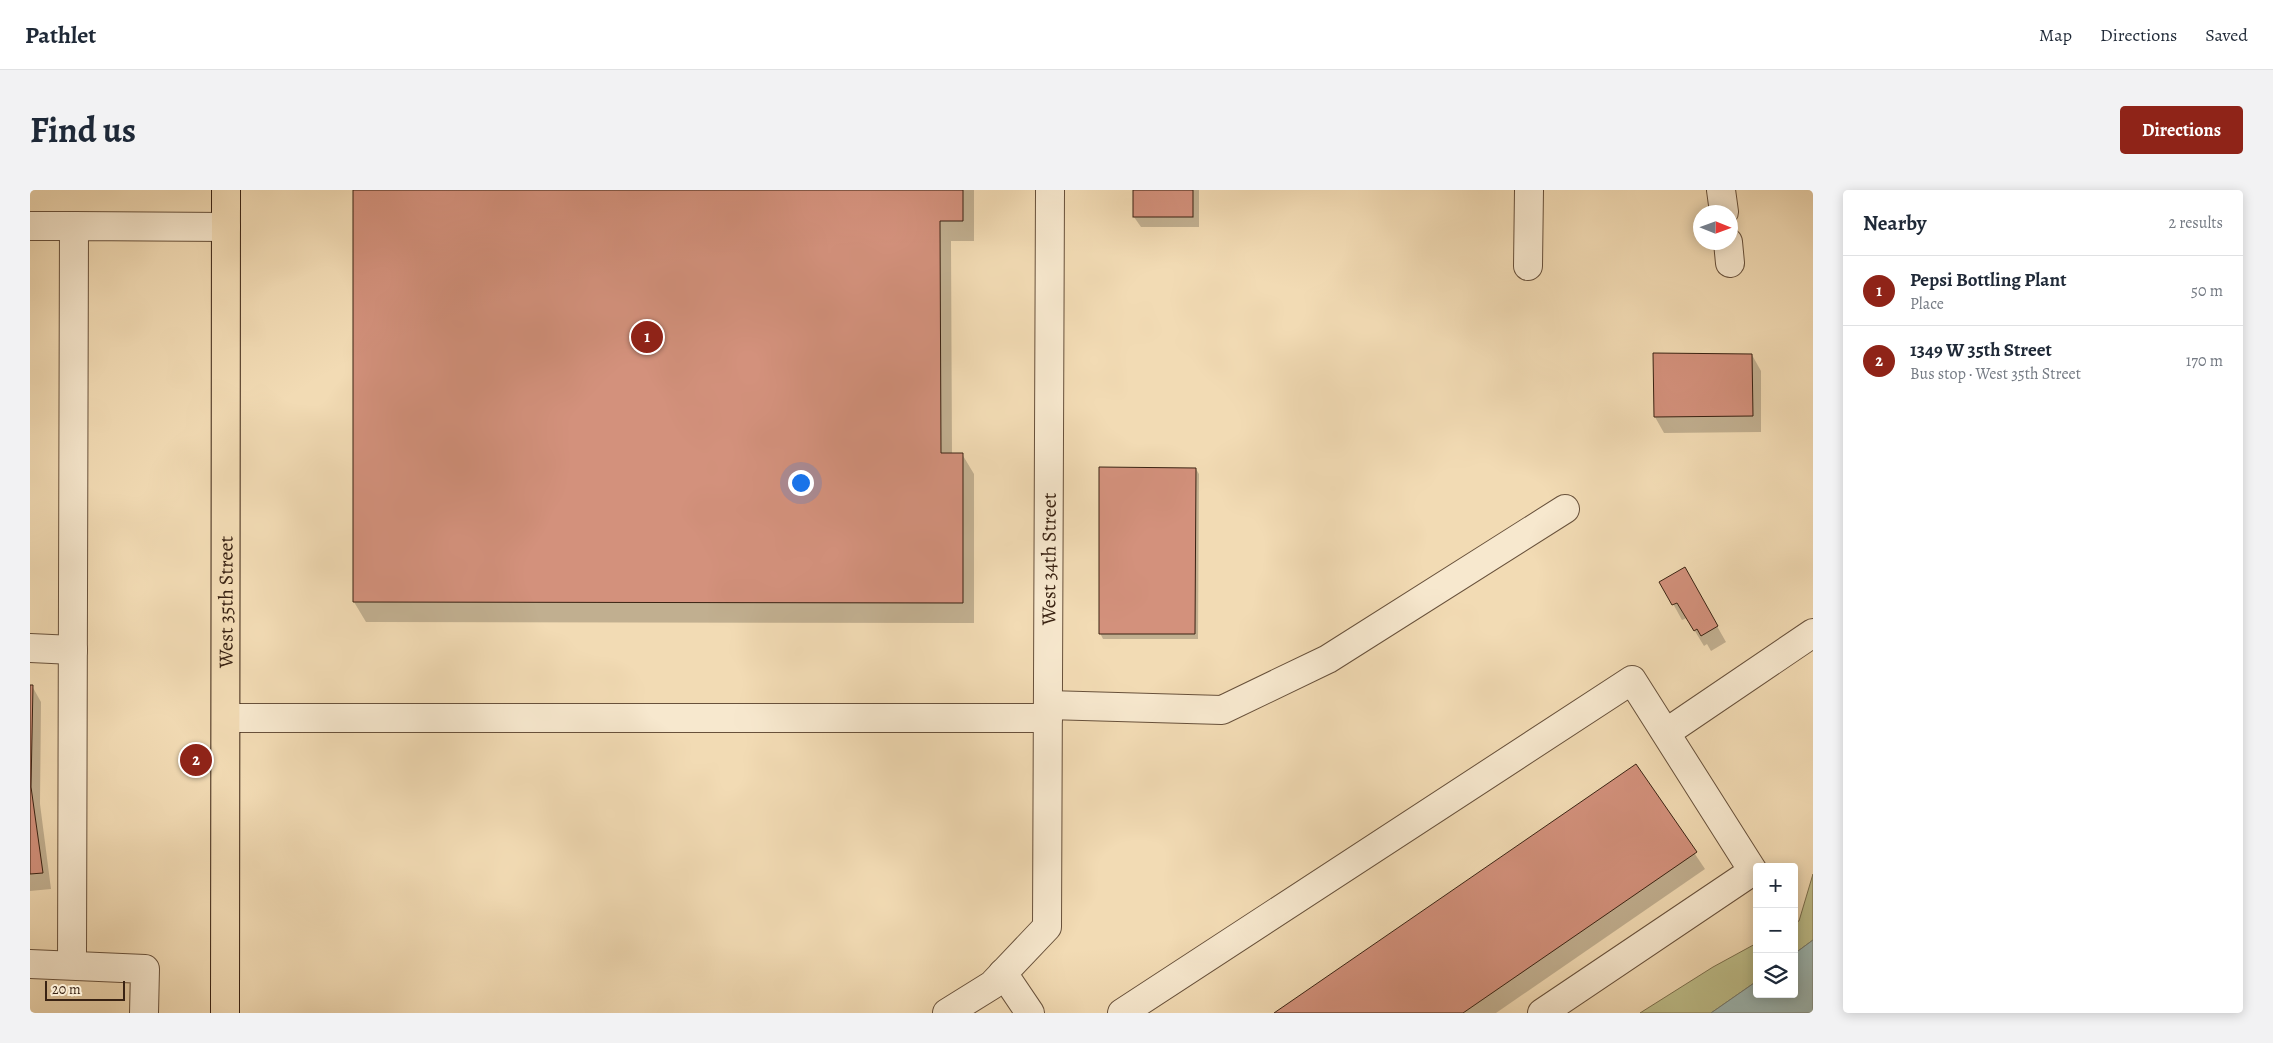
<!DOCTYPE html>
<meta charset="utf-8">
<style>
body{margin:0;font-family:Alegreya,serif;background:#f2f2f3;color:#1f2937}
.controls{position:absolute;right:15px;bottom:15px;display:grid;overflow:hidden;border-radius:5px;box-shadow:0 2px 12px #0003}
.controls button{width:45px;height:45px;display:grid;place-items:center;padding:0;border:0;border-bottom:1px solid #e0e1e3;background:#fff;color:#1f2937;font:25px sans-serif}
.compass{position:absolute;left:1663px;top:15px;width:45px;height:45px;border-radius:50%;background:#fff;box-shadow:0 2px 12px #0003;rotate:91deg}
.scale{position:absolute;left:15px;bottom:12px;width:80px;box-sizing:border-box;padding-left:5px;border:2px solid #3a2313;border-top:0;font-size:14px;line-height:18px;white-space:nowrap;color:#3a2313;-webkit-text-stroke:4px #f7e8ce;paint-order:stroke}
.you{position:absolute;left:770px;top:292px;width:18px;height:18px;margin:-12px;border:4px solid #fff;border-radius:50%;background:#1a73e8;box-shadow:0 0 0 8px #1a73e833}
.badge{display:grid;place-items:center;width:32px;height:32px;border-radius:50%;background:#8f2418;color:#fff;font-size:16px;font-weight:700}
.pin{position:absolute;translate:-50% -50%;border:2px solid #fff;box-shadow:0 1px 5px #0006}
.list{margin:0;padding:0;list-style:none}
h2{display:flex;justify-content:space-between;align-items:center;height:65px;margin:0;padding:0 20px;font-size:21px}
h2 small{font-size:16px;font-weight:400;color:#747a83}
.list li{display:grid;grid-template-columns:32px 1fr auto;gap:15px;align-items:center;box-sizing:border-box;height:70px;padding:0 20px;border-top:1px solid #e0e1e3}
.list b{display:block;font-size:19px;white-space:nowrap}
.list p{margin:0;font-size:16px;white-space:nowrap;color:#747a83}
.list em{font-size:16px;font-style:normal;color:#747a83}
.icon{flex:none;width:28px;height:28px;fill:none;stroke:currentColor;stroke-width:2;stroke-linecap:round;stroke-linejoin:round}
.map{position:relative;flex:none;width:1783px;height:823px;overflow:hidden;border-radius:5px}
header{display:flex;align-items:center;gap:30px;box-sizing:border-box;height:70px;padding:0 25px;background:#fff;border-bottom:1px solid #e0e1e3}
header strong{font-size:24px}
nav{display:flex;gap:28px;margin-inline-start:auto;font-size:18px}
.intro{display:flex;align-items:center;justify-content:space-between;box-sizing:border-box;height:120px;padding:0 30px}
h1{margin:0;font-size:35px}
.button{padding:12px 22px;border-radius:5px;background:#8f2418;color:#fff;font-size:18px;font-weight:700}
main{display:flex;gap:30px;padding:0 30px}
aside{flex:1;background:#fff;border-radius:5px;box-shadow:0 2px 12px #0003}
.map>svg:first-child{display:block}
</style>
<header>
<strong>Pathlet</strong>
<nav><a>Map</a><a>Directions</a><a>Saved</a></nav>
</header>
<div class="intro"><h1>Find us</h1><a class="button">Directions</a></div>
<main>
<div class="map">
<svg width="1783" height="823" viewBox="0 0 1783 823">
<rect width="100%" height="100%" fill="#f2dbb4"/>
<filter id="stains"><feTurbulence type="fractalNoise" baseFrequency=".004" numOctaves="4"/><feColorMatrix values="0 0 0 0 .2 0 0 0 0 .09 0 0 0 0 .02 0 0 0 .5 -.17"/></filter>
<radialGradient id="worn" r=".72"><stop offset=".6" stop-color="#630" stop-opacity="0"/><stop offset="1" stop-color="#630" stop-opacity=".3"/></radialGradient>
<g fill="#bebf8b" stroke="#7c714f">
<polygon points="1783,684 1783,750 1764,764 1764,733 1769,731"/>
<polygon points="1727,753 1727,791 1681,823 1610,823 1683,777"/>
</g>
<polygon fill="#9db9b5" stroke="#757d74" points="1783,750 1783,823 1681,823 1727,791 1727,804 1764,804 1764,764"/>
<g fill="#0003">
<polygon points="324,0 944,0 944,51 921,51 922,264 932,264 944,284 944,433 336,432 324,412"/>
<polygon points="1104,0 1169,0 1169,37 1111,37 1104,27"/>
<polygon points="1625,165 1722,165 1731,181 1731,242 1634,243 1625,227"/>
<polygon points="1166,279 1169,284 1168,449 1073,449 1070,443"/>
<polygon points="1654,378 1696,452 1681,461 1677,454 1674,456 1657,428 1652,430 1631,392"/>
<polygon points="0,496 2,496 11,512 10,614 21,699 0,701"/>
<polygon points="1606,576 1675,679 1466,823 1247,823"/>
</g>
<g fill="#d3917c" stroke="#3a2313">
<polygon points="323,0 933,0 933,31 910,31 911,263 933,263 933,413 323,412"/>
<rect x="1103" y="0" width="60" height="27"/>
<polygon points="1623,163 1722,164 1723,226 1624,227"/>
<polygon points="1069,277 1166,278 1165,444 1069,444"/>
<polygon points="1655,377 1688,436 1671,446 1667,439 1664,441 1647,413 1642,415 1629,392"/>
<polygon points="0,495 3,495 1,597 13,683 0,684"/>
<polygon points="1606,574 1667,662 1433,823 1244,823"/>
</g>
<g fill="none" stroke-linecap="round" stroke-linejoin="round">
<defs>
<g id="minor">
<polyline points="1691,0 1694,22"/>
<polyline points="0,36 44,36"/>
<polyline points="1698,52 1700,73"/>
<polyline points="1498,76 1499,0"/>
<polyline points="0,458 43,460"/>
<polyline points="1018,515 1192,520 1298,469 1535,319"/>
<polyline points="196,528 1018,528"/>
<polyline points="1637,542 1783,443"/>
<polyline points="0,774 115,779 114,823"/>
<polyline points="42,775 44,36 196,37"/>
<polyline points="973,783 1000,823"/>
<path id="s1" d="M917,823L962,795L1017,737L1020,0"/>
<polyline points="1092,823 1602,490 1723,681 1512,823"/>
</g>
<g id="major">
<path id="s2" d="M195,823L196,0"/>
</g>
</defs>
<use href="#minor" stroke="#68513b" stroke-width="30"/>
<use href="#major" stroke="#3a2313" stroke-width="30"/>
<use href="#minor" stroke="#f7e8ce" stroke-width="28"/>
<use href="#major" stroke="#f2dbb4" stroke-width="28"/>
</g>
<g text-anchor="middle" stroke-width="4.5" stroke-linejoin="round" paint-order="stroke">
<g font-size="20" fill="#3a2313" stroke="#f7e8ce">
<text dy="7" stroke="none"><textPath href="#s1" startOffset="501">West 34th Street</textPath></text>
<text dy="7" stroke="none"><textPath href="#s2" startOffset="411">West 35th Street</textPath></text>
</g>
</g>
<rect width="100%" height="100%" filter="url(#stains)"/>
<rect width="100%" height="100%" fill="url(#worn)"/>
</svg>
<div class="controls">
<button>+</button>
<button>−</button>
<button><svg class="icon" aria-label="layers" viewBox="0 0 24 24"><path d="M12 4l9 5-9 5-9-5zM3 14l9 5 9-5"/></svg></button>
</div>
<svg class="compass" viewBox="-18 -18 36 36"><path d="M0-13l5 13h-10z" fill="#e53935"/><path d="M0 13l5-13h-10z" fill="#747a83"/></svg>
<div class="scale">20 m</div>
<div class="you"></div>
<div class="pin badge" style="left:617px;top:147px">1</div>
<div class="pin badge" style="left:166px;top:570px">2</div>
</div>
<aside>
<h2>Nearby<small>2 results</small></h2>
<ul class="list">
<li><span class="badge">1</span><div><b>Pepsi Bottling Plant</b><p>Place</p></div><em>50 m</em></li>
<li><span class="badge">2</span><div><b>1349 W 35th Street</b><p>Bus stop · West 35th Street</p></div><em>170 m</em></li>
</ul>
</aside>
</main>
